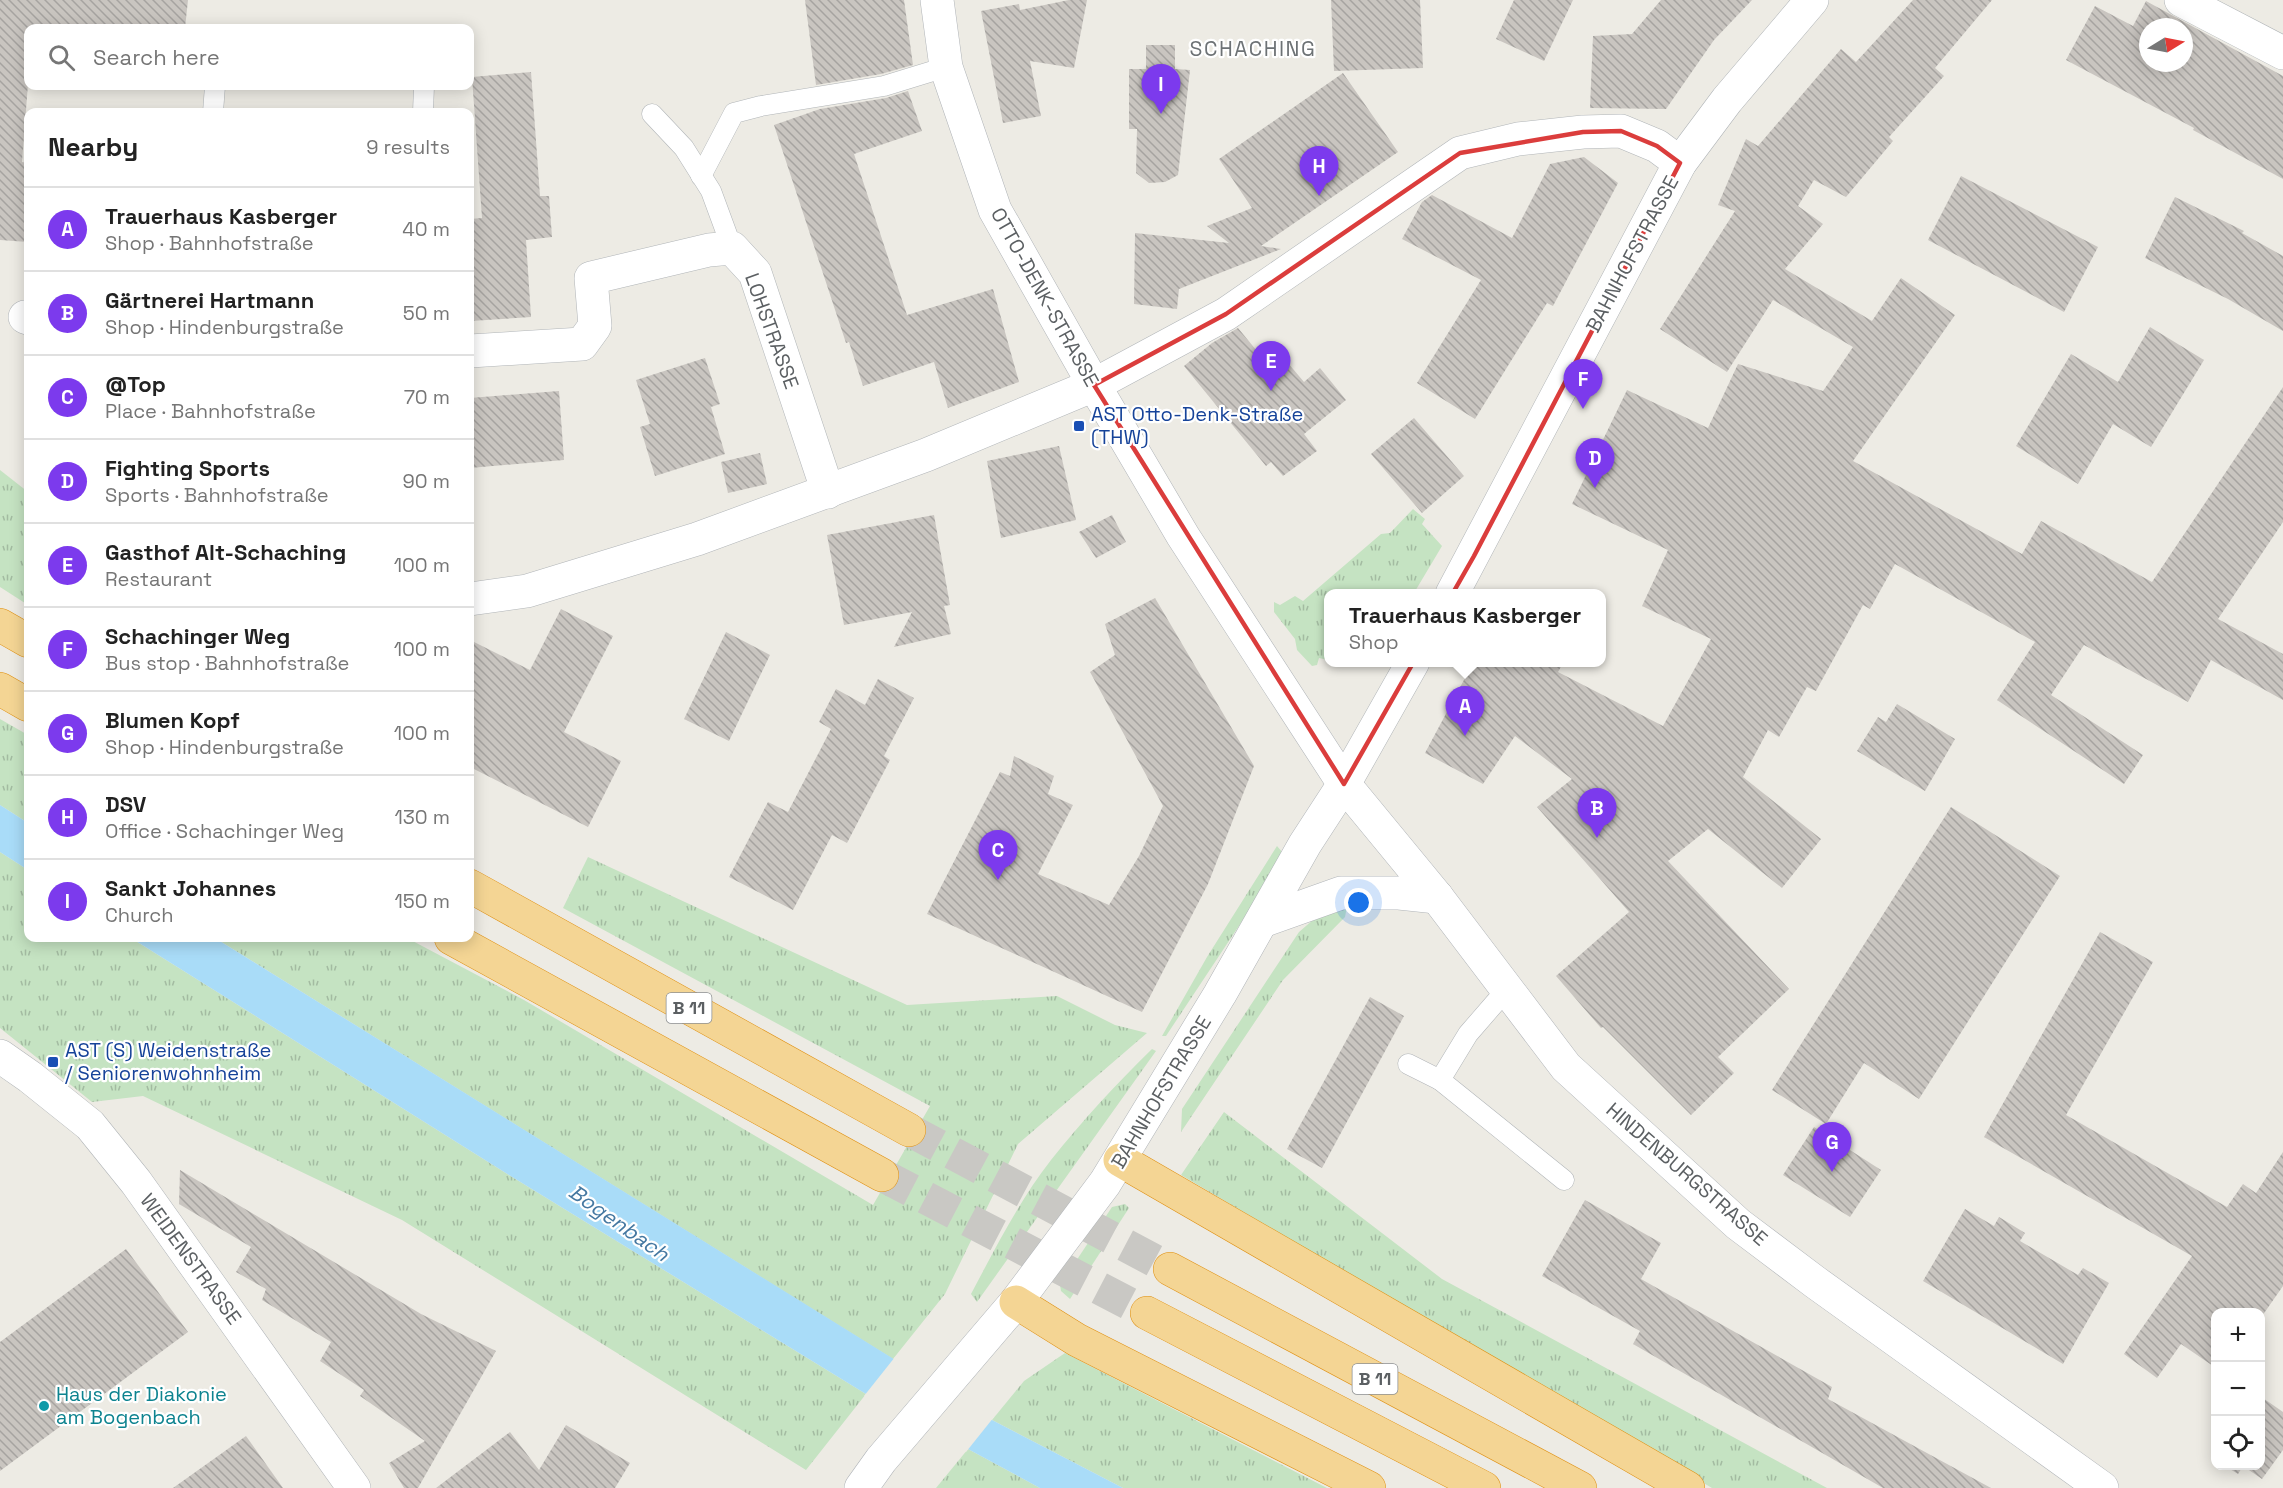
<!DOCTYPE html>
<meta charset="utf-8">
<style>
body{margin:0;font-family:"Space Grotesk",sans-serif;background:#f2f2f2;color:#222}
.controls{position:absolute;right:18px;bottom:18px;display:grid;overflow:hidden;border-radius:12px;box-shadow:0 3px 15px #0003}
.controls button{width:54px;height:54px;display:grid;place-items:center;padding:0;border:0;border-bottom:2px solid #e0e0e0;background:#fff;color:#222;font:30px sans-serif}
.compass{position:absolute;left:2139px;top:18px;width:54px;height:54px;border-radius:50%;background:#fff;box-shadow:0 3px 15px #0003;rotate:80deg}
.you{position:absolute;left:1359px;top:903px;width:21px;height:21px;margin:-15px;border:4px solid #fff;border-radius:50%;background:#1a73e8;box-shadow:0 0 0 9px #1a73e833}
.badge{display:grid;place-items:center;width:39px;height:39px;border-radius:50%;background:#7c3aed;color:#fff;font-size:20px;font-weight:700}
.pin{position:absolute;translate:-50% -50px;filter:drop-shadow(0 2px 3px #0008)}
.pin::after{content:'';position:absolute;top:32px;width:21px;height:18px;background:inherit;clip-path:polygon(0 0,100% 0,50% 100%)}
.popup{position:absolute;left:1324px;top:589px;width:282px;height:78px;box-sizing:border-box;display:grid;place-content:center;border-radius:12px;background:#fff;filter:drop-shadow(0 2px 4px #0005);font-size:20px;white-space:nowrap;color:#767676}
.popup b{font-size:22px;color:#222}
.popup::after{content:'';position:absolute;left:50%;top:100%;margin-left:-12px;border:12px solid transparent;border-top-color:#fff}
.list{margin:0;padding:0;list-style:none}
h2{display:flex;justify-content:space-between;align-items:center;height:78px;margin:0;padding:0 24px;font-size:26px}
h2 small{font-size:20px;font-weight:400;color:#767676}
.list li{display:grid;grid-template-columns:39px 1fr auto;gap:18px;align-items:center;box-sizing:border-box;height:84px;padding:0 24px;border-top:2px solid #e0e0e0}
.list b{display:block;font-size:22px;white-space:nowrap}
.list p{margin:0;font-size:20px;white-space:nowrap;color:#767676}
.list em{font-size:20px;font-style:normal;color:#767676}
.icon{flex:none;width:33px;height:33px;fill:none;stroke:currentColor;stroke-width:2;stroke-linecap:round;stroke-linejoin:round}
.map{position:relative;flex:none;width:2283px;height:1488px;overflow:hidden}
.search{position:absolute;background:#fff;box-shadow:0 3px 15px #0003;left:24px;top:24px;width:450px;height:66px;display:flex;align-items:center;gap:15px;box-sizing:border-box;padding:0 21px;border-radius:12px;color:#767676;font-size:22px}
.panel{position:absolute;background:#fff;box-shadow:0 3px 15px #0003;left:24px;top:108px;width:450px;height:834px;border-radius:12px}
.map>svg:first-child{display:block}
</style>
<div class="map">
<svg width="2283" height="1488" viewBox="0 0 2283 1488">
<defs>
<pattern id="grass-tufts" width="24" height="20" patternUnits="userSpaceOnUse" patternTransform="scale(1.5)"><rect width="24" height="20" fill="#c5e3c2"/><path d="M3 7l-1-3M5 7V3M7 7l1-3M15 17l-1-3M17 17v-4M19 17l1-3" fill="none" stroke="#a3bba1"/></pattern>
<pattern id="building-back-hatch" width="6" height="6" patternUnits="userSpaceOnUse" patternTransform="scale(1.5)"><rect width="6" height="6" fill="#c9c5c0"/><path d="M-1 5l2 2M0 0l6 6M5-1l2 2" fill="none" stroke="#a6a3a0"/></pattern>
</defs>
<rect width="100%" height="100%" fill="#edebe4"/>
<g fill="url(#grass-tufts)">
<polygon points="0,470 28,492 28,605 0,587"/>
<polygon points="1413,509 1425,519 1422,524 1442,546 1414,593 1328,594 1328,660 1319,658 1317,665 1312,666 1297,650 1295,639 1274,612 1274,602 1280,605 1295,596 1303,601 1381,534 1390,533"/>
<polygon points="0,719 28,735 28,823 0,805"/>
<polygon points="1277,846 1289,860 1268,882 1166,1036 1162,1036 1207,957"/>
<polygon points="0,852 28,870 28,938 131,938 509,1175 866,1394 806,1470 402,1220 143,1096 92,1102 0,1028"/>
<polygon points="588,857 907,1005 1057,996 1115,1025 1147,1033 1018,1144 945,1294 893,1359 215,938 407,938 524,1000 873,1205 930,1106 563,908"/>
<polygon points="1348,901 1345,917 1283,980 1181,1132 1182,1109 1299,932 1328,907"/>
<path d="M1152,1049L1156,1051L977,1302L971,1294C995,1249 1019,1201 1051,1160C1082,1121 1116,1084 1152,1049Z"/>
<polygon points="1224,1112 1442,1279 1827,1488 1712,1488 1181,1175"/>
<polygon points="1125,1204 1129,1208 1070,1299 1061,1291 1060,1285 1112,1207"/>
<polygon points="1065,1353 1327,1488 1123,1488 992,1420 1024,1381"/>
<polygon points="968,1449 1040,1488 936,1488"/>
</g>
<g fill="#a9dcf8">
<polygon points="0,805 28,823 28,870 0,852"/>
<polygon points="131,938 215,938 992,1420 1123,1488 1040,1488 866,1394 509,1175"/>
</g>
<polygon fill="#edebe4" points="895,1357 994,1417 966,1452 864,1396"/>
<g fill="url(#building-back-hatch)" fill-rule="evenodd">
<polygon points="0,0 188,0 185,28 28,28 28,84 22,162 28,163 28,242 0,240"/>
<polygon points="805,0 904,0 913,65 881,74 816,85"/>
<polygon points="1069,0 1087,0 1074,68 1030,61 1041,116 1003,123 981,11 1019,4 1020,10"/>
<polygon points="1331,0 1420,0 1423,68 1334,71"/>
<polygon points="1514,0 1573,0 1544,61 1496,39"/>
<polygon points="1661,0 1752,0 1714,40 1666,109 1590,108 1593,36 1632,34"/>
<polygon points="1913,0 1992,0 1935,68 1944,76 1889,137 1893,141 1846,197 1814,180 1798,206 1823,224 1785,269 1872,321 1901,278 1955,315 1853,461 2022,554 2041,521 2152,582 2283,387 2283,522 2218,619 2283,654 2283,700 2211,660 2188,702 2084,645 2051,695 2143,755 2124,784 1997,700 2035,642 1895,564 1870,609 1863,605 1816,691 1807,687 1779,737 1768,730 1743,777 1821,839 1782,888 1708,829 1668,861 1789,989 1718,1057 1734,1073 1691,1115 1603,1027 1601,1028 1556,976 1629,912 1537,807 1572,779 1515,736 1483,784 1425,753 1473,663 1563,663 1558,672 1663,726 1711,639 1642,606 1668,550 1572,504 1627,390 1708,428 1738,364 1823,391 1853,347 1773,300 1727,372 1660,329 1735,211 1718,205 1746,139 1758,146 1841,49 1856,62"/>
<path d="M2146,1L2283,76V179L2193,130L2194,128L2066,60L2095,6L2133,26ZM2148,27H2184V63H2148Z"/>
<polygon points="1146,45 1175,45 1175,69 1190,70 1178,175 1165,182 1149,183 1136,173 1137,129 1129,129 1129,69 1146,69"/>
<polygon points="531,72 540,196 549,196 552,237 526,240 531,317 471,321 470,219 482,218 472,77"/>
<polygon points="1343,73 1398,152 1261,246 1281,249 1179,289 1177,309 1134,304 1135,233 1229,243 1207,226 1252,208 1219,159"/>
<polygon points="908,91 922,131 854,154 907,315 993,289 1019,382 948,408 934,362 863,386 849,342 846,343 774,125 820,109 886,98"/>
<polygon points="1584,157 1618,183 1553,306 1547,303 1475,419 1417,383 1481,280 1402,239 1422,202 1432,195 1512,238 1550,164"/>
<polygon points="1961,176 2098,247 2064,312 1928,240"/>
<polygon points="2175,197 2244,231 2242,233 2283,256 2283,331 2228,299 2145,258"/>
<polygon points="2150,327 2204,360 2151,447 2113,424 2078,484 2016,446 2071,354 2118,382"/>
<polygon points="1238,328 1276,374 1288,363 1304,382 1320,368 1346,400 1304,434 1317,451 1283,476 1271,462 1266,466 1184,366 1212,343"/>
<polygon points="705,358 720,404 711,407 725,454 655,476 640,427 650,424 636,380"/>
<polygon points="559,391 564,460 470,468 470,398"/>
<polygon points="1414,418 1464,476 1422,513 1371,454"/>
<polygon points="1059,446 1076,520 1001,538 987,461"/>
<polygon points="760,453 767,484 728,493 721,462"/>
<polygon points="934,515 950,605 944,606 951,634 894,647 912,612 844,625 827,535"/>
<polygon points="1112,515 1126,542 1096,558 1079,532"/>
<polygon points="1155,598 1254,766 1208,884 1142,1012 927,914 1000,772 1010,776 1014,756 1054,776 1048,794 1073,805 1038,874 1109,905 1139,856 1163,806 1090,672 1115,655 1105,624"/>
<polygon points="561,609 613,636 564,732 621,761 588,827 470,767 470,640 530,670"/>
<polygon points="726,632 770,655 729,741 684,719"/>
<polygon points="878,679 914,698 884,756 890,760 847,843 832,835 793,910 729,877 768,802 788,812 831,729 819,722 836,689 865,705"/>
<polygon points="1897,704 1955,739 1925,791 1857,751 1878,717 1886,722"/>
<polygon points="1951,807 2060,876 1919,1099 1864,1063 1826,1124 1772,1090"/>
<polygon points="2100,932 2153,962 2066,1115 2227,1207 2243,1184 2256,1193 2283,1152 2283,1286 2260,1319 2260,1312 2216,1312 2216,1368 2181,1344 2157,1378 2124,1354 2192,1256 1984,1137"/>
<polygon points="1370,997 1404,1016 1322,1168 1287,1149"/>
<polygon points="1814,1127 1881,1170 1850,1217 1783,1175"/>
<polygon points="180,1170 421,1314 496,1351 418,1488 404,1488 389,1463 425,1441 360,1396 364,1390 320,1361 331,1342 262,1300 266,1289 236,1272 251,1247 179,1204"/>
<polygon points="1585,1200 1661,1243 1641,1279 1832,1387 1828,1399 1991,1488 1883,1488 1633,1344 1640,1331 1542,1276"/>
<polygon points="1965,1209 1994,1226 1999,1217 2025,1233 2020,1241 2078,1275 2083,1268 2109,1283 2063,1364 1923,1281"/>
<polygon points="126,1249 188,1332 0,1471 0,1342"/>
<polygon points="2260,1396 2283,1412 2283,1450 2262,1479 2243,1466 2238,1474 2225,1466 2260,1466"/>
<polygon points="566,1425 630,1463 615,1488 436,1488 510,1432 539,1470"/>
<polygon points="246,1436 283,1488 173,1488"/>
</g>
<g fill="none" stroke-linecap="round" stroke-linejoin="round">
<g stroke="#c9c8c4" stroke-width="33" stroke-dasharray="33 16" stroke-linecap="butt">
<polyline points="909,1130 1170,1269"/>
<polyline points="882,1175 1147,1313"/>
</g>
<defs>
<g id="lane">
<polyline points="213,112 215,86"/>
<polyline points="423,112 424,86"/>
<polyline points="652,114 684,148 711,191 732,248"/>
<polyline points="701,176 734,113 761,106 884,86 946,67"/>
<polyline points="1507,989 1468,1034 1440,1080 1564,1180"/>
<polyline points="1408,1064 1440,1080"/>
</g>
<g id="street">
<polyline points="2181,0 2283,53"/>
<polyline points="25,317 28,318"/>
<polyline points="470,351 582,344 595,326 591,278 709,250 732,248 755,273 828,492"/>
<polyline points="1452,594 1680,163 1727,100 1812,0"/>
<polyline points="470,599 527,591 697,539 926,455 1094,385 1226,314 1460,153 1518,139 1583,132 1621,131 1657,146 1680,163"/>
<polyline points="1344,784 1413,662"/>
<polyline points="0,1056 30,1077 90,1125 136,1182 354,1488"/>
</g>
<g id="secondary">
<polyline points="937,0 946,67 995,210 1094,385 1183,536 1344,784 1437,897 1566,1067 1738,1224 1815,1282 2102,1488"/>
<polyline points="1262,921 1341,893 1399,893 1437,897"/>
<polyline points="861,1488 881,1460 1016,1302 1105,1183 1220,994 1305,844 1344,784"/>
</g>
<g id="highway">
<polyline points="0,625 28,641"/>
<polyline points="0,689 28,705"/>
<polyline points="470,886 909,1130"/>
<polyline points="451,938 882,1175"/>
<polyline points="1120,1160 1688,1488"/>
<polyline points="1170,1269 1580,1488"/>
<polyline points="1016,1302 1077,1340 1369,1488"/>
<polyline points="1147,1313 1484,1488"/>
</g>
</defs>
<use href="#lane" stroke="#b1b5b8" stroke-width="21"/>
<use href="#street" stroke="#b1b5b8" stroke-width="34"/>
<use href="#secondary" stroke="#b0b4b8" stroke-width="34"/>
<use href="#highway" stroke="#df9012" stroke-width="34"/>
<use href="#lane" stroke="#fff" stroke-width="20"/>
<use href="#street" stroke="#fff" stroke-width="33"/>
<use href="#secondary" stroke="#fff" stroke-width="33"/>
<use href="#highway" stroke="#f4d594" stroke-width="33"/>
</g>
<path fill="none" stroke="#db3d3c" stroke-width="4.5" stroke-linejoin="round" d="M1621,131L1657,146L1680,163L1474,556L1344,784L1094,385L1226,314L1460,153L1583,132Z"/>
<g fill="#1a4fb4" stroke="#fff" stroke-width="2">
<rect x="1073" y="420" width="12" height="12" rx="3"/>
<rect x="47" y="1056" width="12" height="12" rx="3"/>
</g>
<circle fill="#0f9aa8" stroke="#fff" stroke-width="2" cx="44" cy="1406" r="6"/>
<g text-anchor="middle" stroke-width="4.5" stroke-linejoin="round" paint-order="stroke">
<g fill="#fff" stroke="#8d9092" stroke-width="1.5">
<rect x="666.5" y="993" width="45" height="30" rx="4.5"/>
<rect x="1352.5" y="1364" width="45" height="30" rx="4.5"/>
</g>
<g font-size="18" font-weight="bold" fill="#5c6063">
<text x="689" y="1014">B 11</text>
<text x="1375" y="1385">B 11</text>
</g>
<g font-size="20" fill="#5c6063" stroke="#fff">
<text transform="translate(1632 254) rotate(-62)" y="7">BAHNHOFSTRASSE</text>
<text transform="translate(1045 297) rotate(61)" y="7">OTTO-DENK-STRASSE</text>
<text transform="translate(772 331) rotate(70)" y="7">LOHSTRASSE</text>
<text transform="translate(1161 1092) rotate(-59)" y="7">BAHNHOFSTRASSE</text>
<text transform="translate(1687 1174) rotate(41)" y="7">HINDENBURGSTRASSE</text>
<text transform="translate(191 1259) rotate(54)" y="7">WEIDENSTRASSE</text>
</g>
<g font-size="20" fill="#164399" stroke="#fff" text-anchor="start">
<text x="1091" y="421">AST Otto-Denk-Straße<tspan x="1091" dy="23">(THW)</tspan></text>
<text x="65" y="1057">AST (S) Weidenstraße<tspan x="65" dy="23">/ Seniorenwohnheim</tspan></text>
</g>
<g font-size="20" fill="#0d838f" stroke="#fff" text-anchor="start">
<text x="56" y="1401">Haus der Diakonie<tspan x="56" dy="23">am Bogenbach</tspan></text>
</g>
<g font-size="21" letter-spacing="1.5" fill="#6d7275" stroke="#fff">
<text x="1253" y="56">SCHACHING</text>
</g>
<g font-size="21" font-style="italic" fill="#4578a1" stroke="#fff">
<text transform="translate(619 1223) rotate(35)" y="7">Bogenbach</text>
</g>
</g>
</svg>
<div class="controls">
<button>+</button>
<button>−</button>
<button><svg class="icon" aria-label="locate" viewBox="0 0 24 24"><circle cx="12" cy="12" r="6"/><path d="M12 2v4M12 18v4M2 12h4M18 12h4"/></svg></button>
</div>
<svg class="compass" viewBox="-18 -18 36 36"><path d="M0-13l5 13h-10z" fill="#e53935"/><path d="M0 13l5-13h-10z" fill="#767676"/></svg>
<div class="you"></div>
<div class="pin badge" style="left:1465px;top:736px">A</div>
<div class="popup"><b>Trauerhaus Kasberger</b>Shop</div>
<div class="pin badge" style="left:1597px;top:838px">B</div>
<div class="pin badge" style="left:998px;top:880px">C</div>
<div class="pin badge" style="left:1595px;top:488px">D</div>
<div class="pin badge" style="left:1271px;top:391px">E</div>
<div class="pin badge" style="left:1583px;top:409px">F</div>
<div class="pin badge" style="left:1832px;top:1172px">G</div>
<div class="pin badge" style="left:1319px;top:196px">H</div>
<div class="pin badge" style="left:1161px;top:114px">I</div>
<div class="search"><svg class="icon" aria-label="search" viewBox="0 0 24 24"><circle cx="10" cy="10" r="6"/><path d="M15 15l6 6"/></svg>Search here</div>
<section class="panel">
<h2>Nearby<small>9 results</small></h2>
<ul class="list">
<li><span class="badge">A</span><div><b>Trauerhaus Kasberger</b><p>Shop · Bahnhofstraße</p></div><em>40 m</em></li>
<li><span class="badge">B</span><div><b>Gärtnerei Hartmann</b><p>Shop · Hindenburgstraße</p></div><em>50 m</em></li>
<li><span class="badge">C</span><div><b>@Top</b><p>Place · Bahnhofstraße</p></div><em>70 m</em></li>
<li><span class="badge">D</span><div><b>Fighting Sports</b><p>Sports · Bahnhofstraße</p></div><em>90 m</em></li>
<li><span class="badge">E</span><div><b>Gasthof Alt-Schaching</b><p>Restaurant</p></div><em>100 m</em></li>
<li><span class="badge">F</span><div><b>Schachinger Weg</b><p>Bus stop · Bahnhofstraße</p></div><em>100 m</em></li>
<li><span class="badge">G</span><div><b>Blumen Kopf</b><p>Shop · Hindenburgstraße</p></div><em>100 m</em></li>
<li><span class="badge">H</span><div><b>DSV</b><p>Office · Schachinger Weg</p></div><em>130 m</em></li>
<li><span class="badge">I</span><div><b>Sankt Johannes</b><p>Church</p></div><em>150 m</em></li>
</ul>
</section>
</div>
